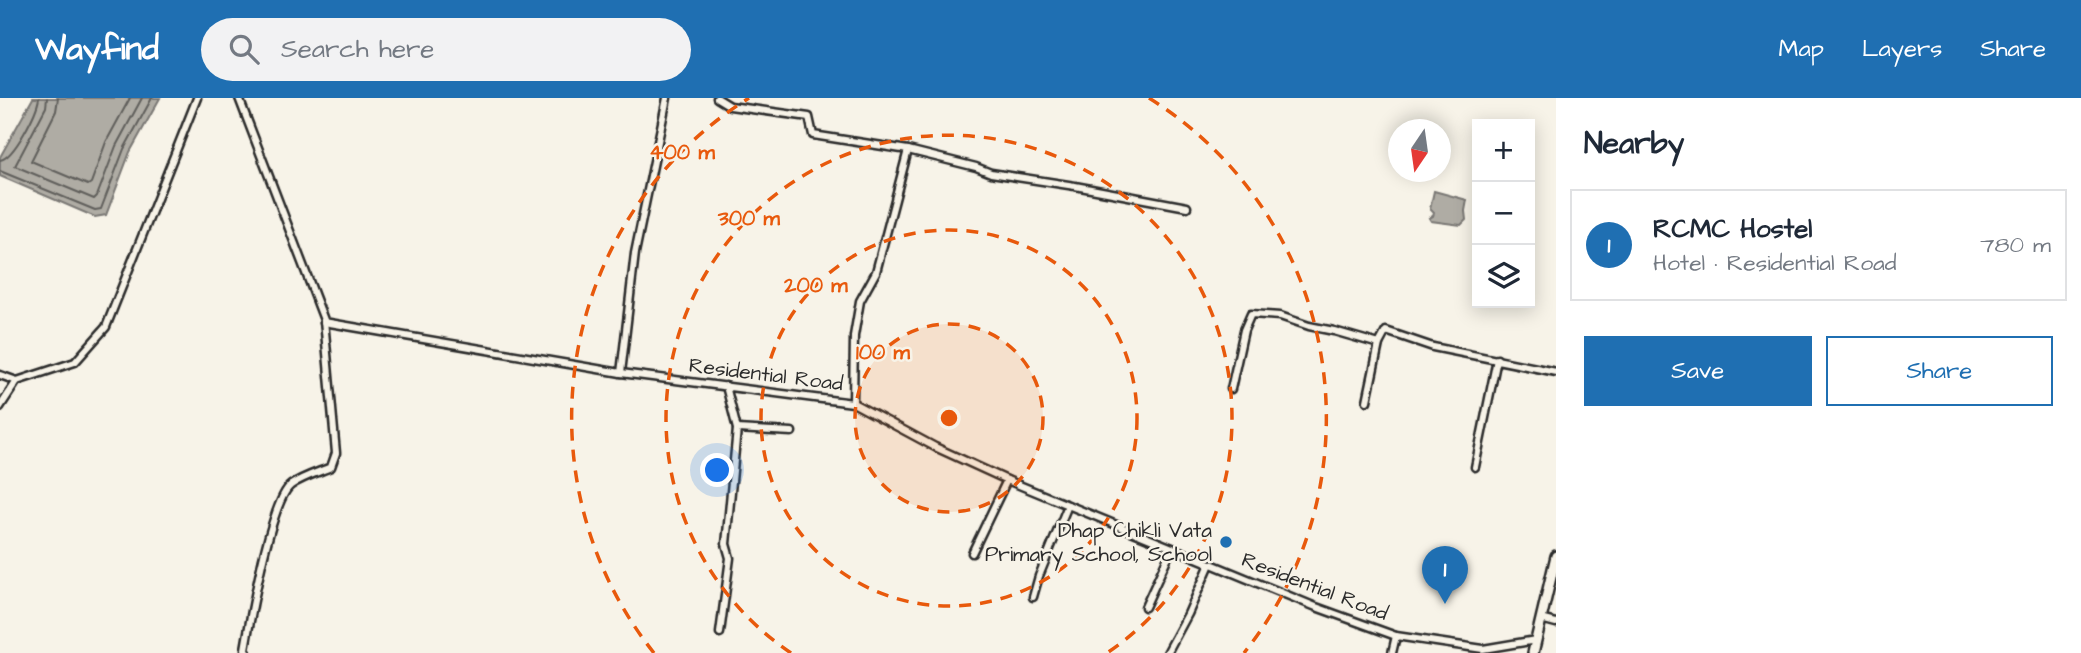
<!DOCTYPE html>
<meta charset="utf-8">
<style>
body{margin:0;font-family:"Architects Daughter",sans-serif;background:#f2f2f3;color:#1f2937}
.controls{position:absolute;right:21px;top:21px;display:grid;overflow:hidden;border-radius:0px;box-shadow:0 4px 18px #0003}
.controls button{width:63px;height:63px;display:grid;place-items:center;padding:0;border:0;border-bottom:2px solid #e0e1e3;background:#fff;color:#1f2937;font:35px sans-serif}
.compass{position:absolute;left:1388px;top:21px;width:63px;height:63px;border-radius:50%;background:#fff;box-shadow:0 4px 18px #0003;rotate:193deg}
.you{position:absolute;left:718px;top:373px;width:24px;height:24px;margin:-18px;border:5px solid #fff;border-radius:50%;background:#1a73e8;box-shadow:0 0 0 10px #1a73e833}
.badge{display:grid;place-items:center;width:46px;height:46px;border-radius:50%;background:#1f6fb2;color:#fff;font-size:23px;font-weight:700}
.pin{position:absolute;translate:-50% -58px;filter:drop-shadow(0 2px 4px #0008)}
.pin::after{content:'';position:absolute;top:37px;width:24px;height:21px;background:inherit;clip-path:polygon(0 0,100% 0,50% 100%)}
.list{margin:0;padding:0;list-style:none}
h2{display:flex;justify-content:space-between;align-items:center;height:91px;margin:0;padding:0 28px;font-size:30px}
h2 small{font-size:23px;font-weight:400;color:#747a83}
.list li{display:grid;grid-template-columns:46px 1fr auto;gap:21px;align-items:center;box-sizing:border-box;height:112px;margin:0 14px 14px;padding:0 14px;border:2px solid #e0e1e3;border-radius:0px}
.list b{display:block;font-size:26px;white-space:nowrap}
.list p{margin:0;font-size:23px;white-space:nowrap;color:#747a83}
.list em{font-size:23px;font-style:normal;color:#747a83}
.actions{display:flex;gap:14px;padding:21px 28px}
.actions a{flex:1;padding:16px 0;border:2px solid #1f6fb2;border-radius:0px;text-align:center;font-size:24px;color:#1f6fb2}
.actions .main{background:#1f6fb2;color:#fff}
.icon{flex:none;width:38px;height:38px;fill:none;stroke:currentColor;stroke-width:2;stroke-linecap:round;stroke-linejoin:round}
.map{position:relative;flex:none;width:1556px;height:555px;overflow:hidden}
header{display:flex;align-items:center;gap:42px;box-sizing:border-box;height:98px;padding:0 35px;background:#1f6fb2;color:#fff}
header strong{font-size:33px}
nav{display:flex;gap:38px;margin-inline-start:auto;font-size:24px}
.search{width:490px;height:63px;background:#f2f2f3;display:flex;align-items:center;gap:18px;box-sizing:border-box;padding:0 24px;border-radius:38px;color:#747a83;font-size:26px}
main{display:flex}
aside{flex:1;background:#fff}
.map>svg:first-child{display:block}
</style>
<header>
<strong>Wayfind</strong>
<div class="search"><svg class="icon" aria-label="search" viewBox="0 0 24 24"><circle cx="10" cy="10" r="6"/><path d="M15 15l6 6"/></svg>Search here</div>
<nav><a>Map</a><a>Layers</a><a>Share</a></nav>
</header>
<main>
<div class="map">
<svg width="1556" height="555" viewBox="0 0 1556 555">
<rect width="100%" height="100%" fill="#f7f3e8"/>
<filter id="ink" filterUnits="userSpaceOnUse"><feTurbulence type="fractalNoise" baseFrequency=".0143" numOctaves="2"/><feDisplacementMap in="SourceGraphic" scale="14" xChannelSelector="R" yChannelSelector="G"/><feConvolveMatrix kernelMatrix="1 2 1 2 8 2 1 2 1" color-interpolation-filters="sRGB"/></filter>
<g filter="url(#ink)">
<g fill="#afaca4" stroke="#7a7874" stroke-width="2">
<polygon points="33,0 160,0 130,54 106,117 95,119 0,78 0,59"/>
<polygon points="1434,93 1467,102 1465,113 1466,122 1461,127 1431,123 1429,120 1433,118 1434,115 1430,111"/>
</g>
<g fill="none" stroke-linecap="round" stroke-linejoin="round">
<g stroke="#605f5b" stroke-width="2">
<polyline points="47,0 46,9 15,68 94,101 97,98 116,48 142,0"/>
<polyline points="58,0 56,13 31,63 88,87 91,85 106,44 130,0"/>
<path d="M0,62C14,60 37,14 39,0"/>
<polyline points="0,73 95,112 101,111 124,51 152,0"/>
</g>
<defs>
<g id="minor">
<path d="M239,0L324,222L336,355L331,369C319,374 302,379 291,387C271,402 250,522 245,551L247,555"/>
<polyline points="717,0 730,8 809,19 813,37 908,52 976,69 991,75 1075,88 1187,109"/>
<polyline points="324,224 621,275 853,305 935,349 1007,382 1316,509 1396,538 1483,551 1536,542"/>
<polyline points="621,275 635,155 667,0"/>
<polyline points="0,277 17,283 75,264 106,229 197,0"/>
<polyline points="1231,291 1244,232 1251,216 1280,218 1309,228 1334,233 1379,246"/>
<polyline points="1367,303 1379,246 1386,233 1433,249 1556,274"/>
<polyline points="853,305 854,238 860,203 876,174 908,52"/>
<polyline points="0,309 17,283"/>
<polyline points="737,331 792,334"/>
<polyline points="1475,369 1497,261"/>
<polyline points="972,455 1007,382"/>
<polyline points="1033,499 1039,478 1068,407"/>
<polyline points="1145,509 1172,450"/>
<polyline points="1541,521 1556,525"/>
<polyline points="720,535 730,460 726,446 737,331 726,288"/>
<polyline points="1167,555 1188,516 1210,466"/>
<polyline points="1392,555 1396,538"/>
</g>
<polyline id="secondary" points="1533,555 1556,458"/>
</defs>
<use href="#minor" stroke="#2b2b2b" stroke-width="11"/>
<use href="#secondary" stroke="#2b2b2b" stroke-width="14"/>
<use href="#minor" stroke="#f7f3e8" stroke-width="6"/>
<use href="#secondary" stroke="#f7f3e8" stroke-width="9"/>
</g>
</g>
<circle cx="949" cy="320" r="94" fill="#e8590c" fill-opacity=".12"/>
<g fill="none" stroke="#e8590c" stroke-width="3.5" stroke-dasharray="12 9">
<circle cx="949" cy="320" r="94"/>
<circle cx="949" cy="320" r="188"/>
<path d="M791 555A283 283 0 1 1 1107 555"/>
<path d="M654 555A377 377 0 0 1 749 0M1149 0A377 377 0 0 1 1244 555"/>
</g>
<circle fill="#1f6fb2" stroke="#f7f3e8" stroke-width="2.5" cx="1226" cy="444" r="7"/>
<g text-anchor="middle" stroke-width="5" stroke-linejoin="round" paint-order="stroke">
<g font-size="21" fill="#2b2b2b" stroke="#f7f3e8">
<text transform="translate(766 276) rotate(7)" y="7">Residential Road</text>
<text transform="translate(1315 488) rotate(21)" y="7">Residential Road</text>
</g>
<g font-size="21" fill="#2b2b2b" stroke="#f7f3e8" text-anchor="end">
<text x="1212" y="439">Dhap Chikli Vata<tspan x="1212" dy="24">Primary School, School</tspan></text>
</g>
</g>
<circle cx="949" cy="320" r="10" fill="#e8590c" stroke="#f7f3e8" stroke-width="3.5"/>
<g font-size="21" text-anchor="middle" font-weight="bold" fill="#e8590c" stroke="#f7f3e8" stroke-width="5" stroke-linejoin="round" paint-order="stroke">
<text x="682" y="61">400 m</text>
<text x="749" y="127">300 m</text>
<text x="816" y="194">200 m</text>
<text x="883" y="261">100 m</text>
</g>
</svg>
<div class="controls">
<button>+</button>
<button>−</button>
<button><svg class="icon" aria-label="layers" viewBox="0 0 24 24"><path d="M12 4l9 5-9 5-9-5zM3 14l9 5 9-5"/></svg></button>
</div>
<svg class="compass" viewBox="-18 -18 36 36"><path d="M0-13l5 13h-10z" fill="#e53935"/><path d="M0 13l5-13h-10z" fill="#747a83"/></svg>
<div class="you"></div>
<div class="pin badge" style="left:1445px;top:506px">1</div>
</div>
<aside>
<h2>Nearby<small></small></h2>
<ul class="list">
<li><span class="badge">1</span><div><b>RCMC Hostel</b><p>Hotel · Residential Road</p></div><em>780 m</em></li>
</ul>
<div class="actions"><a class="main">Save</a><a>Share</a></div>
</aside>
</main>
